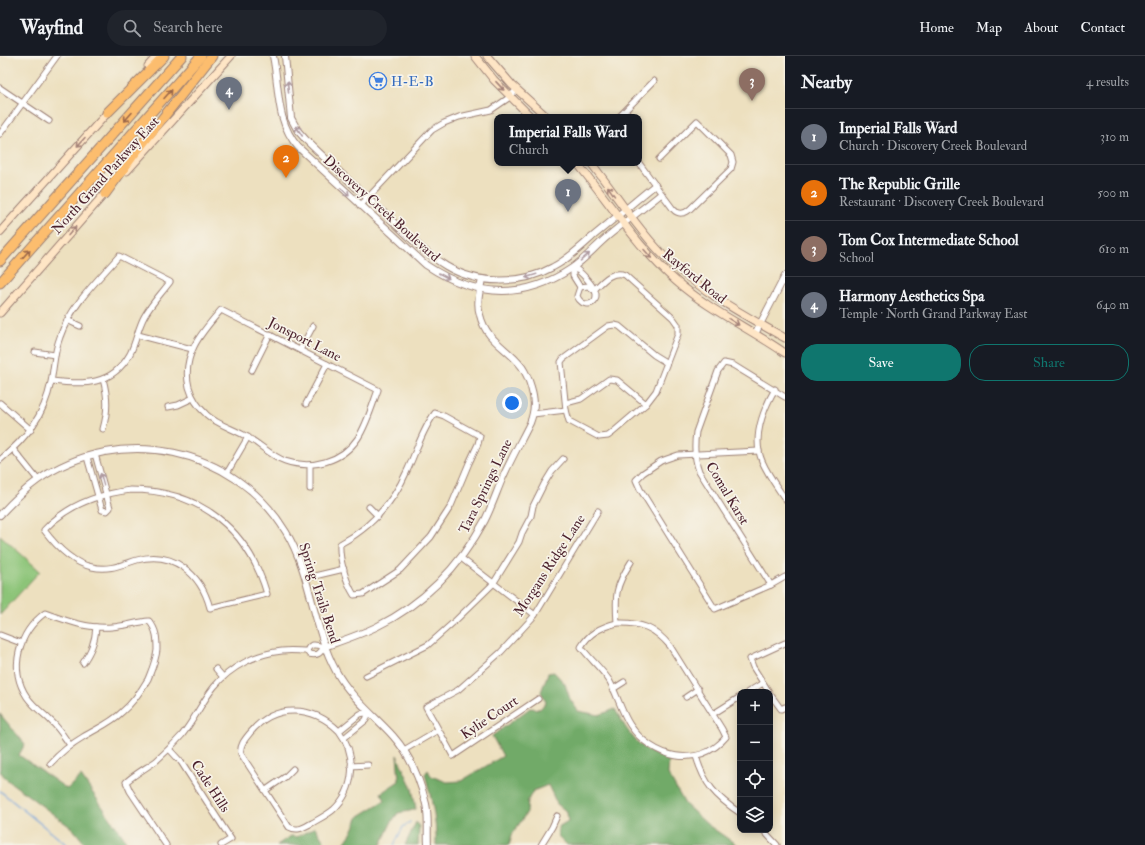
<!DOCTYPE html>
<meta charset="utf-8">
<style>
body{margin:0;font-family:"IM FELL Double Pica",serif;background:#20242c;color:#f1f3f6}
.controls{position:absolute;right:12px;bottom:12px;display:grid;overflow:hidden;border-radius:8px;box-shadow:0 2px 10px #0003}
.controls button{width:36px;height:36px;display:grid;place-items:center;padding:0;border:0;border-bottom:1px solid #363941;background:#171b24;color:#f1f3f6;font:20px sans-serif}
.you{position:absolute;left:512px;top:347px;width:14px;height:14px;margin:-10px;border:3px solid #fff;border-radius:50%;background:#1a73e8;box-shadow:0 0 0 6px #1a73e833}
.badge{display:grid;place-items:center;width:26px;height:26px;border-radius:50%;background:#0f766e;color:#fff;font-size:13px;font-weight:700}
.pin{position:absolute;translate:-50% -33px;filter:drop-shadow(0 1px 2px #0008)}
.pin::after{content:'';position:absolute;top:21px;width:14px;height:12px;background:inherit;clip-path:polygon(0 0,100% 0,50% 100%)}
.popup{position:absolute;left:494px;top:58px;width:148px;height:52px;box-sizing:border-box;display:grid;place-content:center;border-radius:8px;background:#171b24;filter:drop-shadow(0 1px 3px #0005);font-size:13px;white-space:nowrap;color:#9ea1a6}
.popup b{font-size:15px;color:#f1f3f6}
.popup::after{content:'';position:absolute;left:50%;top:100%;margin-left:-8px;border:8px solid transparent;border-top-color:#171b24}
.list{margin:0;padding:0;list-style:none}
h2{display:flex;justify-content:space-between;align-items:center;height:52px;margin:0;padding:0 16px;font-size:17px}
h2 small{font-size:13px;font-weight:400;color:#9ea1a6}
.list li{display:grid;grid-template-columns:26px 1fr auto;gap:12px;align-items:center;box-sizing:border-box;height:56px;padding:0 16px;border-top:1px solid #363941}
.list b{display:block;font-size:15px;white-space:nowrap}
.list p{margin:0;font-size:13px;white-space:nowrap;color:#9ea1a6}
.list em{font-size:13px;font-style:normal;color:#9ea1a6}
.actions{display:flex;gap:8px;padding:12px 16px}
.actions a{flex:1;padding:9px 0;border:1px solid #0f766e;border-radius:16px;text-align:center;font-size:14px;color:#0f766e}
.actions .main{background:#0f766e;color:#fff}
.icon{flex:none;width:22px;height:22px;fill:none;stroke:currentColor;stroke-width:2;stroke-linecap:round;stroke-linejoin:round}
.map{position:relative;flex:none;width:785px;height:789px;overflow:hidden}
header{display:flex;align-items:center;gap:24px;box-sizing:border-box;height:56px;padding:0 20px;background:#171b24;border-bottom:1px solid #363941}
header strong{font-size:19px}
nav{display:flex;gap:22px;margin-inline-start:auto;font-size:14px}
.search{width:280px;height:36px;background:#20242c;display:flex;align-items:center;gap:10px;box-sizing:border-box;padding:0 14px;border-radius:22px;color:#9ea1a6;font-size:15px}
main{display:flex}
aside{flex:1;background:#171b24}
.map>svg:first-child{display:block}
</style>
<header>
<strong>Wayfind</strong>
<div class="search"><svg class="icon" aria-label="search" viewBox="0 0 24 24"><circle cx="10" cy="10" r="6"/><path d="M15 15l6 6"/></svg>Search here</div>
<nav><a>Home</a><a>Map</a><a>About</a><a>Contact</a></nav>
</header>
<main>
<div class="map">
<svg width="785" height="789" viewBox="0 0 785 789">
<rect width="100%" height="100%" fill="#f7f3e8"/>
<filter id="ink" filterUnits="userSpaceOnUse"><feTurbulence type="fractalNoise" baseFrequency=".025" numOctaves="2"/><feDisplacementMap in="SourceGraphic" scale="8" xChannelSelector="R" yChannelSelector="G"/><feConvolveMatrix kernelMatrix="1 2 1 2 8 2 1 2 1" color-interpolation-filters="sRGB"/></filter>
<filter id="wash" filterUnits="userSpaceOnUse"><feTurbulence type="fractalNoise" baseFrequency=".012" numOctaves="4" result="noise"/><feDisplacementMap in="SourceGraphic" scale="16" xChannelSelector="R" yChannelSelector="G"/><feGaussianBlur stdDeviation="0.9" result="paint"/><feColorMatrix in="noise" values="0 0 0 0 0 0 0 0 0 0 0 0 0 0 0 0 0 1.4 0 .05"/><feComposite in="paint" operator="in"/></filter>
<g filter="url(#wash)">
<rect width="100%" height="100%" fill="#ede0bf"/>
<polygon fill="#8cc478" stroke="#6b7252" points="0,479 40,515 0,559"/>
<g fill="#71aa68" stroke="#5e644a">
<path d="M554,616L565,628L570,643L578,655L599,659L615,653C629,679 640,695 669,704L668,718L685,748L708,769L737,789H567L558,780V771L568,765L567,756L557,748L548,729L533,735L528,744L527,756L512,779L509,789H436C437,765 431,741 425,718L428,714L431,720L447,726L461,725L503,700L492,680L530,652L540,653L546,646L541,636L548,617Z"/>
<polygon points="0,658 25,688 19,699 67,733 81,720 129,789 86,789 73,773 6,723 0,715"/>
<polygon points="397,699 412,732 416,753 410,755 398,757 391,767 381,789 343,789 352,776 359,760 385,744 381,737 399,725"/>
<polygon points="416,766 419,771 418,789 405,789"/>
<polygon points="315,771 326,789 277,789 291,780 297,781"/>
</g>
<g fill="none" stroke-linecap="round" stroke-linejoin="round">
<g stroke="#6ea0d9" stroke-width="1.5">
<polyline points="0,735 67,789"/>
<polyline points="394,789 403,771 410,766"/>
</g>
</g>
</g>
<g filter="url(#ink)">
<g fill="none" stroke-linecap="round" stroke-linejoin="round">
<defs>
<g id="minor">
<polyline points="0,32 49,65"/>
<polyline points="619,61 654,25"/>
<polyline points="0,78 57,0"/>
<path d="M639,107L673,153C678,159 685,158 690,153L731,113L733,106L731,99L697,65L659,103"/>
<polyline points="360,150 432,74 444,67 459,61 491,54 510,41 517,33"/>
<path d="M573,211C580,215 594,229 596,238C597,250 582,252 577,240L580,231L573,220Z"/>
<path d="M580,231L588,230L594,234C603,225 612,214 625,219L673,262L678,269V278L656,335L646,348L612,377L608,380L599,381L569,365L566,354L561,306L563,303L608,270L614,269L619,270L654,299L667,307"/>
<path d="M221,254L378,334C372,350 367,368 358,382C342,406 311,414 285,405C271,400 260,388 247,381C234,373 218,369 207,359C198,351 192,342 189,331C181,299 202,276 221,254Z"/>
<polyline points="67,264 80,270"/>
<polyline points="138,279 192,293"/>
<polyline points="300,294 313,270"/>
<polyline points="35,296 55,299"/>
<polyline points="252,314 270,278"/>
<path d="M775,333C763,354 752,382 762,405C768,419 777,431 785,443"/>
<polyline points="0,347 31,374"/>
<polyline points="566,347 581,343 609,323 617,324 646,348"/>
<polyline points="306,348 327,308"/>
<polyline points="168,351 178,349 193,342"/>
<path d="M435,357L444,360L480,380L478,388L469,407L451,450L431,481L400,514L363,538L354,539C346,526 339,503 340,488C370,472 393,447 407,415C416,396 422,374 435,357Z"/>
<polyline points="533,358 566,354"/>
<path d="M103,373C108,355 108,341 103,323"/>
<polyline points="13,393 38,424"/>
<polyline points="759,395 678,399 661,405 643,417 636,424 640,433 715,553 771,529 785,521"/>
<polyline points="87,401 102,454 107,455 110,452 95,398"/>
<path d="M0,404C26,382 44,361 51,326C54,311 54,296 60,281C71,249 97,225 119,200L170,226C161,238 151,248 144,261C138,272 136,286 130,298C112,330 83,329 52,325"/>
<polyline points="227,417 248,381"/>
<polyline points="310,433 310,409"/>
<path d="M131,434C200,434 248,473 267,538L210,552C201,518 173,494 137,504C121,509 109,515 92,511C72,507 56,490 44,474C67,449 98,438 131,434Z"/>
<polyline points="369,451 378,460"/>
<polyline points="461,502 535,559"/>
<polyline points="306,522 344,513"/>
<path d="M771,529L699,415C694,402 694,390 696,376L718,315L724,307L733,309L785,341"/>
<path d="M617,567C641,566 655,572 670,590L722,673L726,681C698,714 652,702 630,669C621,655 617,638 609,624C601,612 590,603 581,591C589,577 601,571 617,567Z"/>
<path d="M617,567C615,539 615,531 631,506"/>
<polyline points="0,579 21,587"/>
<path d="M83,607C91,595 95,586 96,571"/>
<polyline points="216,613 223,621"/>
<polyline points="366,620 428,589 456,564 493,528 519,486 522,477 531,460 533,450 544,428 552,415 563,403"/>
<polyline points="613,633 624,626"/>
<polyline points="748,636 763,627"/>
<polyline points="769,636 753,611 750,603 785,587"/>
<polyline points="770,638 781,653 785,651"/>
<polyline points="686,641 698,633"/>
<polyline points="538,643 453,700 426,651 458,634 501,596 535,559 598,455"/>
<polyline points="713,658 740,641"/>
<path d="M339,675C357,699 356,733 333,754C327,759 319,763 312,767C304,771 298,776 289,771L241,698C239,690 245,683 250,677C274,647 313,649 339,675L360,658L369,656L366,664L344,682"/>
<polyline points="169,693 181,706 231,783 221,789"/>
<polyline points="404,694 438,674"/>
<path d="M696,700C704,728 716,741 740,757"/>
<path d="M50,708C60,697 71,688 83,681C96,673 111,667 122,656C133,647 141,635 148,623C152,613 156,604 157,594C157,583 157,574 149,565C137,566 125,570 112,571C88,573 67,565 45,557C19,576 8,613 27,641C34,651 43,657 51,665C59,672 64,681 70,689"/>
<polyline points="351,710 368,709"/>
<polyline points="266,734 285,721 293,713"/>
<polyline points="763,774 777,789"/>
<path d="M166,789L130,735L126,726C135,718 146,712 156,705C165,697 174,688 182,679C194,664 202,646 214,631C231,610 256,598 282,595C290,594 299,595 307,595L309,598C317,600 320,598 324,591C317,589 310,586 307,595"/>
<polyline points="541,789 552,771 557,760"/>
</g>
<g id="tertiary">
<path d="M273,0C280,33 275,64 298,91L426,209C474,241 523,245 572,212C585,203 596,190 608,180C626,165 644,152 661,138"/>
<path d="M285,0L291,62L298,75L306,84C332,109 357,133 384,157C403,175 423,196 446,210C478,229 521,229 553,211C567,204 580,192 592,181C613,164 634,146 655,129"/>
<polyline points="755,278 785,220"/>
<path d="M0,459C12,446 24,434 38,424C120,367 235,391 286,476C312,519 312,571 336,615C350,641 374,659 393,680C410,699 420,723 426,748C429,761 427,776 428,789"/>
<path d="M324,591C341,585 359,579 376,571C423,548 460,510 485,464C492,450 497,435 503,421C511,403 521,385 530,367C535,354 535,344 531,331C529,324 526,317 522,311C508,292 486,285 480,259C476,247 480,235 482,223"/>
</g>
<g id="secondary">
<polyline points="475,0 494,24 531,61"/>
<polyline points="487,0 512,29 547,61"/>
<polyline points="148,10 157,0"/>
<path d="M577,107C610,147 637,191 676,225C709,254 749,272 785,297"/>
<path d="M591,107C615,137 635,170 662,198C698,234 742,258 785,282"/>
<polyline points="127,115 231,0"/>
<polyline points="0,176 110,54"/>
<polyline points="0,257 107,135"/>
</g>
<g id="motorway">
<polyline points="107,57 164,0"/>
<polyline points="105,138 132,101 212,0"/>
<polyline points="0,205 182,0"/>
<polyline points="0,227 201,0"/>
</g>
</defs>
<use href="#minor" stroke="#9c8075" stroke-width="7"/>
<use href="#tertiary" stroke="#9c8075" stroke-width="8"/>
<use href="#secondary" stroke="#9c8075" stroke-width="9"/>
<use href="#motorway" stroke="#9c8075" stroke-width="11"/>
<use href="#minor" stroke="#fff" stroke-width="5"/>
<use href="#tertiary" stroke="#fff" stroke-width="6"/>
<use href="#secondary" stroke="#fee5c5" stroke-width="7"/>
<use href="#motorway" stroke="#fcbd6e" stroke-width="9"/>
</g>
<defs><path id="oneway-shaft" d="M-6 0H5M1.5-3L5.5 0L1.5 3" fill="none" stroke-width="1.6" stroke-linecap="round" stroke-linejoin="round"/></defs>
<g stroke="#a48278">
<use href="#oneway-shaft" transform="translate(500 30) rotate(47)"/>
<use href="#oneway-shaft" transform="translate(81 86) rotate(132)"/>
<use href="#oneway-shaft" transform="translate(611 135) rotate(-125)"/>
<use href="#oneway-shaft" transform="translate(72 175) rotate(-49)"/>
<use href="#oneway-shaft" transform="translate(648 198) rotate(48)"/>
<use href="#oneway-shaft" transform="translate(734 266) rotate(31)"/>
</g>
<g stroke="#ae9aa0">
<use href="#oneway-shaft" transform="translate(288 31) rotate(-95)"/>
<use href="#oneway-shaft" transform="translate(299 75) rotate(-123)"/>
<use href="#oneway-shaft" transform="translate(345 136) rotate(43)"/>
<use href="#oneway-shaft" transform="translate(585 201) rotate(-40)"/>
<use href="#oneway-shaft" transform="translate(444 220) rotate(28)"/>
<use href="#oneway-shaft" transform="translate(531 220) rotate(163)"/>
<use href="#oneway-shaft" transform="translate(102 423) rotate(-105)"/>
</g>
<g stroke="#9a6649">
<use href="#oneway-shaft" transform="translate(168 38) rotate(-48)"/>
<use href="#oneway-shaft" transform="translate(128 61) rotate(132)"/>
<use href="#oneway-shaft" transform="translate(26 198) rotate(-48)"/>
</g>
</g>
<defs>
<symbol id="supermarket-ring" viewBox="-11 -11 22 22"><circle r="9.5" fill="#f7f3e8" stroke="#3f7fe0" stroke-width="1.5"/><path d="M-6-5.5h2.5l.6 2H6L4.5 2H-2.5L-4.4-4H-6ZM-1.5 3.2a1.3 1.3 0 1 0 .1 0ZM3 3.2a1.3 1.3 0 1 0 .1 0Z" fill="#3f7fe0"/></symbol>
</defs>
<g fill-rule="evenodd">
<use href="#supermarket-ring" x="368" y="15" width="20" height="20"/>
</g>
<g text-anchor="middle" stroke-width="3.5" stroke-linejoin="round" paint-order="stroke">
<g font-size="14" fill="#366cbe" stroke="#f7f3e8" text-anchor="start">
<text x="391" y="30">H-E-B</text>
</g>
<g font-size="14" fill="#4a1f2b" stroke="#f7f3e8">
<text transform="translate(105 119) rotate(-48)" y="5">North Grand Parkway East</text>
<text transform="translate(382 152) rotate(42)" y="5">Discovery Creek Boulevard</text>
<text transform="translate(695 220) rotate(39)" y="5">Rayford Road</text>
<text transform="translate(305 283) rotate(27)" y="5">Jonsport Lane</text>
<text transform="translate(485 430) rotate(-64)" y="5">Tara Springs Lane</text>
<text transform="translate(728 437) rotate(59)" y="5">Comal Karst</text>
<text transform="translate(549 509) rotate(-57)" y="5">Morgans Ridge Lane</text>
<text transform="translate(320 537) rotate(72)" y="5">Spring Trails Bend</text>
<text transform="translate(489 661) rotate(-34)" y="5">Kylie Court</text>
<text transform="translate(211 730) rotate(57)" y="5">Cade Hills</text>
</g>
</g>
</svg>
<div class="controls">
<button>+</button>
<button>−</button>
<button><svg class="icon" aria-label="locate" viewBox="0 0 24 24"><circle cx="12" cy="12" r="6"/><path d="M12 2v4M12 18v4M2 12h4M18 12h4"/></svg></button>
<button><svg class="icon" aria-label="layers" viewBox="0 0 24 24"><path d="M12 4l9 5-9 5-9-5zM3 14l9 5 9-5"/></svg></button>
</div>
<div class="you"></div>
<div class="pin badge" style="left:568px;top:156px;background:#6b7280">1</div>
<div class="popup"><b>Imperial Falls Ward</b>Church</div>
<div class="pin badge" style="left:286px;top:122px;background:#e8710a">2</div>
<div class="pin badge" style="left:752px;top:45px;background:#8d6e63">3</div>
<div class="pin badge" style="left:229px;top:54px;background:#6b7280">4</div>
</div>
<aside>
<h2>Nearby<small>4 results</small></h2>
<ul class="list">
<li><span class="badge" style="background:#6b7280">1</span><div><b>Imperial Falls Ward</b><p>Church · Discovery Creek Boulevard</p></div><em>310 m</em></li>
<li><span class="badge" style="background:#e8710a">2</span><div><b>The Republic Grille</b><p>Restaurant · Discovery Creek Boulevard</p></div><em>500 m</em></li>
<li><span class="badge" style="background:#8d6e63">3</span><div><b>Tom Cox Intermediate School</b><p>School</p></div><em>610 m</em></li>
<li><span class="badge" style="background:#6b7280">4</span><div><b>Harmony Aesthetics Spa</b><p>Temple · North Grand Parkway East</p></div><em>640 m</em></li>
</ul>
<div class="actions"><a class="main">Save</a><a>Share</a></div>
</aside>
</main>
